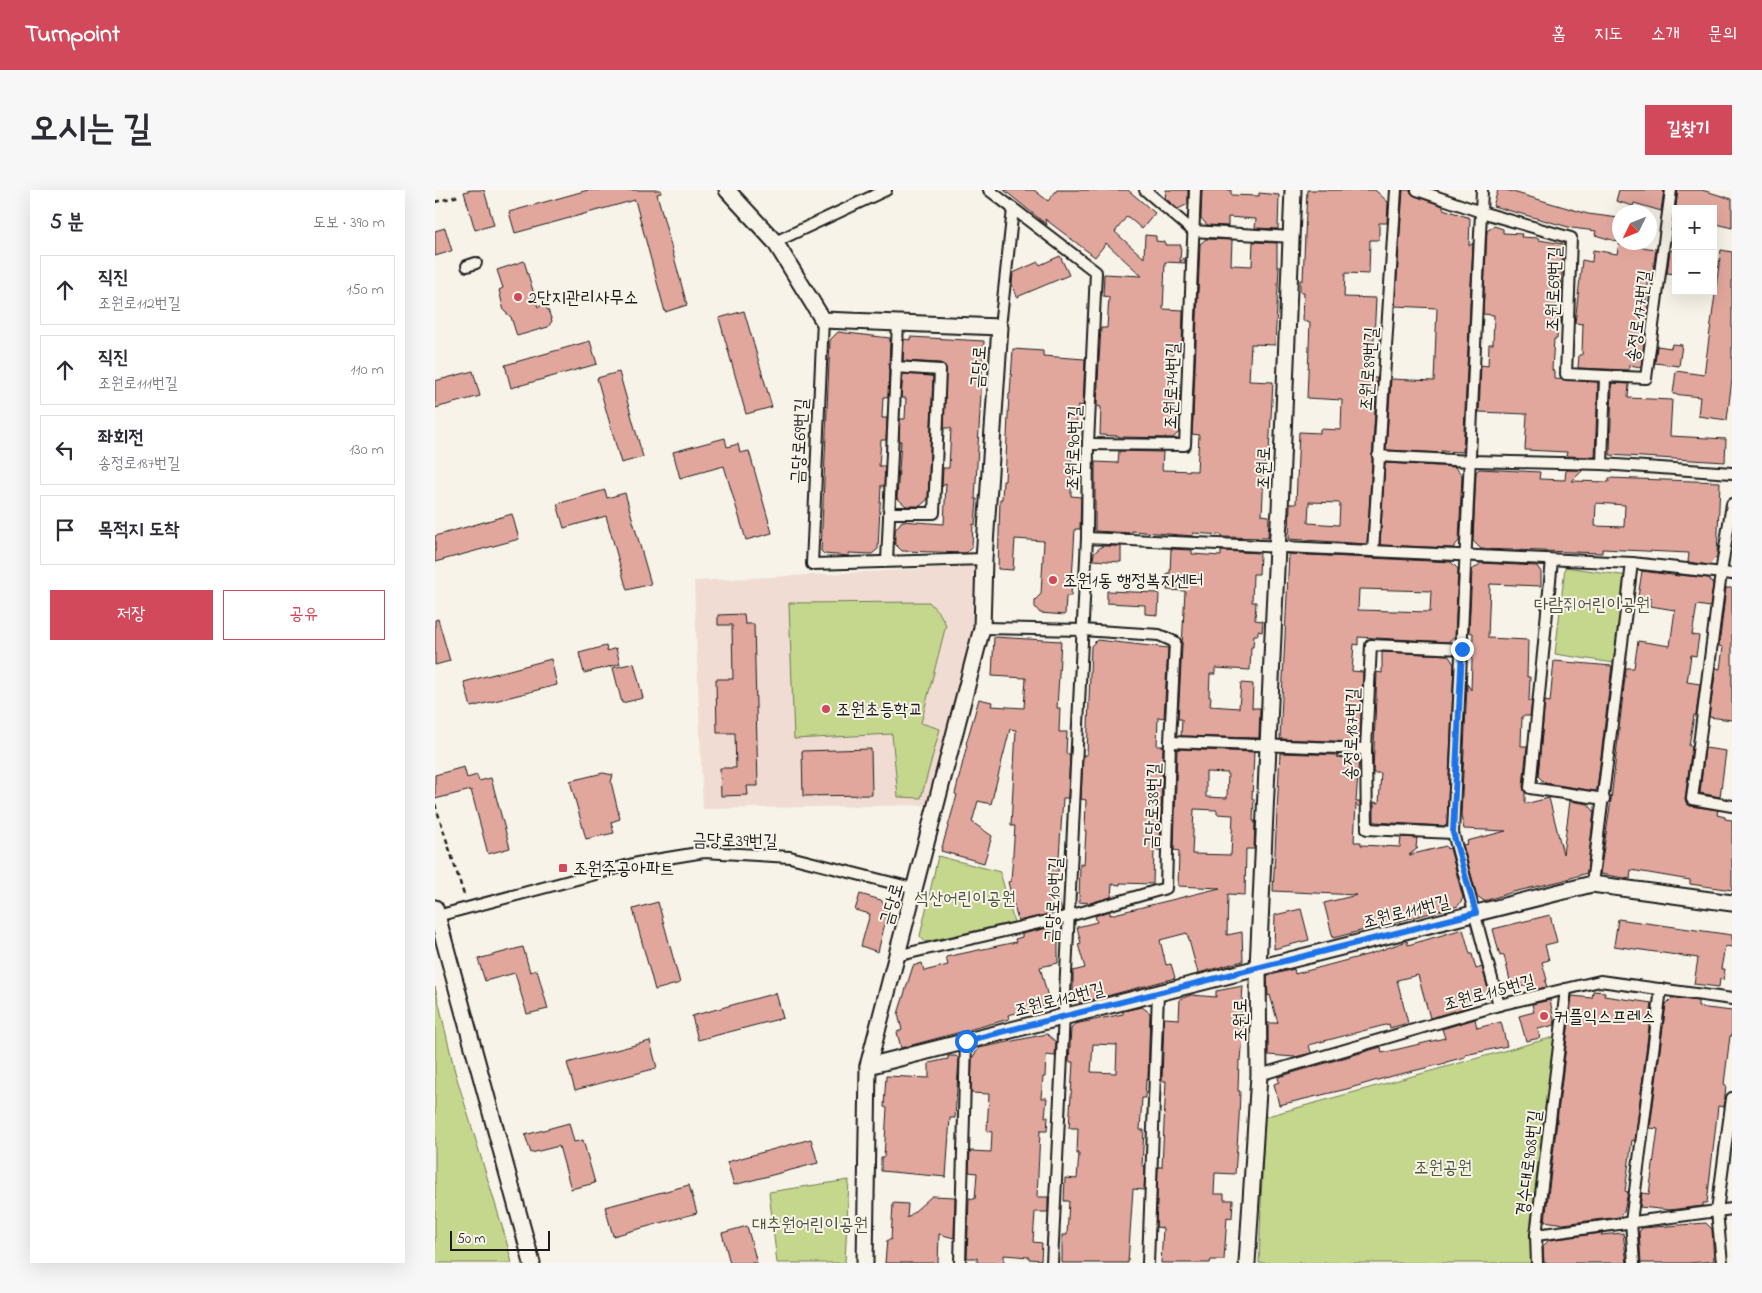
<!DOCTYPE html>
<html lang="ko">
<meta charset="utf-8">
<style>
body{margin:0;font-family:"Indie Flower","Poor Story",sans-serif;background:#f7f7f7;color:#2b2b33}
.controls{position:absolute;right:15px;top:15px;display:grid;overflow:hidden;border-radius:0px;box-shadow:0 5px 20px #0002}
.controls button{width:45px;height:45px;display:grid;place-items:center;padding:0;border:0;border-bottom:1px solid #e1e1e2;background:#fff;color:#2b2b33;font:25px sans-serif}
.compass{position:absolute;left:1177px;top:15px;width:45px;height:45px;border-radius:50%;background:#fff;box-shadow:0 5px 20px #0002;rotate:227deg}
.scale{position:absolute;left:15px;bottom:12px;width:100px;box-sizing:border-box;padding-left:5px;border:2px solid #1c1c1c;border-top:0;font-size:14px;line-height:18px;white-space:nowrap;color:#1c1c1c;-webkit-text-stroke:4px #f7f3e8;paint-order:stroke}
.stop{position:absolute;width:15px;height:15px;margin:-11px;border:4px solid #1a73e8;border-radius:50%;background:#fff}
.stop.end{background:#1a73e8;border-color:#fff;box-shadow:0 1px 5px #0008}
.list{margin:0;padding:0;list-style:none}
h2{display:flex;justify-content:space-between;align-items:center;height:65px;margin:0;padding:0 20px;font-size:21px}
h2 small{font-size:16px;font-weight:400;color:#7c7c81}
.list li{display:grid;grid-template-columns:32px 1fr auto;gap:15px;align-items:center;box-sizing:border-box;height:70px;margin:0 10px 10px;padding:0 10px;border:1px solid #e1e1e2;border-radius:0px}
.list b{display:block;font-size:19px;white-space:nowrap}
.list p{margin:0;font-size:16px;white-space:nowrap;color:#7c7c81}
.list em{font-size:16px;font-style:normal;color:#7c7c81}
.actions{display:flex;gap:10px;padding:15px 20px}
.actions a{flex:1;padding:11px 0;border:1px solid #d1495b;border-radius:0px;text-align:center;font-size:18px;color:#d1495b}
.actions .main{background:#d1495b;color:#fff}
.icon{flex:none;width:28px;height:28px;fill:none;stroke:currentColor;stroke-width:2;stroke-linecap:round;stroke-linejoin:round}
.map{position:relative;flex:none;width:1297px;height:1073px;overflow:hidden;border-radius:0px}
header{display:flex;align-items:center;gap:30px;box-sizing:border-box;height:70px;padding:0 25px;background:#d1495b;color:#fff}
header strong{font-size:24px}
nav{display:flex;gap:28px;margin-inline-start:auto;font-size:18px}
.intro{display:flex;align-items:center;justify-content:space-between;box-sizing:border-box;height:120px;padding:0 30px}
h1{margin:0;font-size:35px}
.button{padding:12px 22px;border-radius:0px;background:#d1495b;color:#fff;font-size:18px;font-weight:700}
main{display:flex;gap:30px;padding:0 30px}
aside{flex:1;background:#fff;border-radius:0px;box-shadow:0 5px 20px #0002}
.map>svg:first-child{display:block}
</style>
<header>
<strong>Turnpoint</strong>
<nav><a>홈</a><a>지도</a><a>소개</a><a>문의</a></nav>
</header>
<div class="intro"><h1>오시는 길</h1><a class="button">길찾기</a></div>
<main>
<aside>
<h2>5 분<small>도보 · 390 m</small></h2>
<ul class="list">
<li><svg class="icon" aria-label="ahead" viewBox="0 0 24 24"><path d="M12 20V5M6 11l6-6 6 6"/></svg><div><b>직진</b><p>조원로112번길</p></div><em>150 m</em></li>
<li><svg class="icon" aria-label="ahead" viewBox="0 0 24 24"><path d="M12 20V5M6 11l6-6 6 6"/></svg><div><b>직진</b><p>조원로111번길</p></div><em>110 m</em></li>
<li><svg class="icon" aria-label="left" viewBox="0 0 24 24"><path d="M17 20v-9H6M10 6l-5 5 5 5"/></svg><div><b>좌회전</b><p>송정로187번길</p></div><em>130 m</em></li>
<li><svg class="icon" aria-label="arrive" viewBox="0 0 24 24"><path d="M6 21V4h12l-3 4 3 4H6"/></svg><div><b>목적지 도착</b></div></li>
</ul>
<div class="actions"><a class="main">저장</a><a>공유</a></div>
</aside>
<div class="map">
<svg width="1297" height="1073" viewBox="0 0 1297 1073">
<rect width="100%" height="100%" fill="#f7f3e8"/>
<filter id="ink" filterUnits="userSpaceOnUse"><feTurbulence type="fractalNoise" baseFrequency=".02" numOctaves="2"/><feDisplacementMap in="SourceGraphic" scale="10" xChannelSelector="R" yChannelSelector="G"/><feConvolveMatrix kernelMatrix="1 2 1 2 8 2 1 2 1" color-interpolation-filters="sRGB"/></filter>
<g filter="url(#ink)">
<polygon fill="#f0dcd2" points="543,376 541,424 495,615 268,619 259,391"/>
<g fill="#c4d78c" stroke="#707a54">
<polygon points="1130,377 1193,386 1179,473 1120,464"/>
<polygon points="494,412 505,424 511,435 486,533 505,539 486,608 463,607 457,544 359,549 354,413"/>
<polygon points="503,666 565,682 579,732 490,752 485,746"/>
<polygon points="0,797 20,882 70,1046 77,1073 0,1073"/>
<polygon points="1123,846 1096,1045 1096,1073 824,1073 829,927"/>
<polygon points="414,990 410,1073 342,1073 334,1002"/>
</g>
<g fill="#e1a79d" stroke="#1c1c1c" fill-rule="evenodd">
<polygon points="36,0 49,0 59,35 40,40 29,2"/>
<polygon points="153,0 226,0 226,3 222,4 252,115 230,122 200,10 80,43 74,22"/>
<polygon points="569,0 599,0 613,11 622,0 693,0 720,23 707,39 692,26 680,42 709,68 710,45 721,46 721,51 730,52 730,55 746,55 745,72 750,67 750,73 730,72 729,98 728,119 748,120 747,156 738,156 735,206 745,206 744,242 738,248 684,247 684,246 665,245 666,217 662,216 664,170 666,138 672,138 674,107 668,106 669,84 707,86 671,53 660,67 610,29 612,35"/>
<polygon points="731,0 753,0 753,14 743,19 730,8"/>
<polygon points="767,0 796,0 796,5 824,6 824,3 844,5 843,39 820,38 821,29 793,27 793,36 772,35 766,28"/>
<path d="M872,0H940L953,12L952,33H944V50H935L934,84L910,83L909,107L941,108L937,188H942L932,354L854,349L855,314H861L864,242L885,243V239L906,240L907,210L872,208L875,132L868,131L869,102H865V90H868ZM874,312L905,313L904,335L873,333Z"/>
<polygon points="968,0 975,0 977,4 980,6 1008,16 1008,19 1035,28 1034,56 1038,53 1028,262 1006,261 1008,263 951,260 956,189 999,191 1002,118 960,116"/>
<polygon points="1063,0 1071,0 1153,24 1184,28 1184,52 1160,45 1161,41 1137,38 1058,16"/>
<polygon points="1184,0 1229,0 1226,21 1199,13 1198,16 1181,11"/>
<polygon points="1243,0 1267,0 1297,9 1297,38 1278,33 1278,19 1241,19 1240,25"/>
<polygon points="1059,36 1068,39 1068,43 1087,44 1086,47 1104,48 1104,50 1128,54 1125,133 1123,133 1122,149 1119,149 1117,180 1119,181 1119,189 1163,192 1160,267 1131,266 1132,262 1090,260 1092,224 1044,222 1046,175 1053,176 1054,154 1058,154 1059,125 1048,124 1052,41"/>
<polygon points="10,38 17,61 0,66 0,41"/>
<polygon points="771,49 797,50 796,75 817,76 818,52 842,53 842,77 844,77 840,155 816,154 814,191 838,192 834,262 830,262 827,325 834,326 833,348 787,347 787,345 758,343 758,346 697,341 697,343 660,341 660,272 683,273 684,261 728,262 727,280 762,281 764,245 757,244 758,228 765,54"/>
<polygon points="1184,54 1221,59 1218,81 1215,81 1211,109 1211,114 1213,114 1212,130 1206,177 1194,175 1194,180 1143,178 1144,165 1147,165 1148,134 1140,133 1147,70 1157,72 1158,60 1182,64"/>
<polygon points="1235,60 1241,61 1241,84 1232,83"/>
<polygon points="1286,60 1297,62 1297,189 1292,230 1263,226 1265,207 1238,204 1241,181 1269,185"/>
<polygon points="625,66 634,85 582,107 577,94 578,83 603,72 605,75"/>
<polygon points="89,71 103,117 108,115 113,120 117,131 113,137 82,146 76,127 69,121 64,100 68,98 62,80"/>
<polygon points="309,121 337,217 311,224 284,128"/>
<polygon points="403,142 455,148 453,208 448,207 447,228 452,228 451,250 446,250 444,276 450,276 449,297 446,295 443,359 437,364 414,363 414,366 389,364 386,361 395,150"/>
<polygon points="475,147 549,151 540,309 542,309 540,335 538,334 537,357 531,363 467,361 460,354 460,340 467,331 509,334 511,293 507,297 508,278 514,278 516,238 509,238 511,177 505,173 468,171 469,149 475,150"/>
<polygon points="155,151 162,174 76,198 70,175"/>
<polygon points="1237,154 1247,155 1244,176 1220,173 1222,156 1236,158"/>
<polygon points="578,159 608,161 608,166 650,169 648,216 643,215 641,241 638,241 636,276 636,306 646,307 645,339 640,339 636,406 631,406 630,425 605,423 600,417 600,410 606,404 609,351 580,349 578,380 563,379 565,309 567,309 568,291 570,291 574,204 575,204"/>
<polygon points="38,181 45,206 0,218 0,191"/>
<polygon points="184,182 208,267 186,273 162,188"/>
<polygon points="468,184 498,186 493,309 485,316 471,316 462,308 466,251 464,251 465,229 470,229 471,208 466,208"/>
<polygon points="1177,193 1194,194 1193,208 1237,210 1235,246 1291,249 1290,272 1175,265"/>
<polygon points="290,248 292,257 303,254 305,263 314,261 337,343 311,350 289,276 245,288 238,262"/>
<polygon points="950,273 1020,277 1027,285 1024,351 1018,358 945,355"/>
<path d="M1044,279L1105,282L1104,289L1130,290L1131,280H1148L1137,291L1174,292V288L1285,292L1282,367L1274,375L1253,372L1254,363L1167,359V363L1046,359L1038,351L1041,282ZM1161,313L1190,315L1189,337L1160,336Z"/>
<polygon points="170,300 172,308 190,303 216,394 192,400 171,326 129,338 122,314"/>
<polygon points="77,324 84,349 0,372 0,346"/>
<polygon points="667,356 686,356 686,372 658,370 659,363"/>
<polygon points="736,359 757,360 757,364 786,366 786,361 825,363 824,384 818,384 817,412 821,412 820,430 828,431 827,442 823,441 823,445 819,445 818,457 816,457 815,480 780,478 780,484 775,484 774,507 776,507 775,516 804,518 806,493 818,494 817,518 825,518 824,548 746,546 747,529 743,529 750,401 732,400 732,383 735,383"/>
<path d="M854,364L1016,372L1023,379L1020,446L1013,452L923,447V455L919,454L917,481L928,482L925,548L920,552L845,549ZM924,399L996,401L995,422L923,420Z"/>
<polygon points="1046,373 1102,376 1106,382 1106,396 1055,394 1053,448 1093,450 1092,487 1095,487 1094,511 1097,511 1095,526 1087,526 1086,556 1092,556 1088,597 1090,603 1090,614 1114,608 1128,664 1135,611 1153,614 1159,621 1152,683 1126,691 1078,702 1049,711 1042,706 1028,655 1033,654 1032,651 1071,641 1029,639 1026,626 1032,494 1036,500 1038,443 1034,442 1037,380"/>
<polygon points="1207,381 1244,386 1244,385 1274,388 1278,394 1275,417 1262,415 1257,445 1264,446 1261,466 1256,465 1252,492 1265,494 1261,525 1259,525 1254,556 1257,556 1250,609 1252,614 1255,616 1283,620 1282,625 1290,627 1290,629 1297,630 1297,700 1255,694 1255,690 1196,680 1195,689 1165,684 1176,610 1191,478 1199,478 1203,451 1235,456 1240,420 1215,416 1216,409 1203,407"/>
<polygon points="1291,398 1297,398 1297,530 1274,527 1281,478 1285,479 1288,457 1284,456"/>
<polygon points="672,401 724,403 723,425 710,424 710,415 672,413"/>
<polygon points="309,424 310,434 319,434 323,596 312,596 313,605 286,606 285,578 301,578 300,543 282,543 281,489 298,489 297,435 283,435 283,425"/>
<polygon points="3,429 15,471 0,475 0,430"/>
<polygon points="559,447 626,451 622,518 625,518 624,542 632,542 631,564 635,564 633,608 628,608 623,682 615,682 627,721 583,731 573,692 576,691 580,636 576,636 581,540 575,539 556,614 543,611 537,632 557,646 549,673 506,661 522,605 520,604 532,555 531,554 544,509 557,512 556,516 589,518 591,488 557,486"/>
<polygon points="662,450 733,458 729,528 723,527 722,556 728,556 725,660 719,660 718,694 685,693 685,695 677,694 676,707 655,713 644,712 645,674 649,675 651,641 650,641 651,610 646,609 648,565 652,565 656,456"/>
<polygon points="171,456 172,461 181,458 185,474 149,483 144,463"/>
<polygon points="947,462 1013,465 1019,474 1012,634 1010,636 939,632 939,612 944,613 946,583 938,583 942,482 947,483"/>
<polygon points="116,469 122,495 36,517 29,492"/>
<polygon points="1119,471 1177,476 1162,599 1160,601 1110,593 1103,586 1110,511 1115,512"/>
<polygon points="199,473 208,508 187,513 178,478"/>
<polygon points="1270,558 1291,561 1285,607 1265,603"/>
<polygon points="436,559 437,605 368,606 367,561"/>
<path d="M742,559L819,562L817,609H819L818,631H820L819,659H811L810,705L793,704L792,745L807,742L808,771L763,783L752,743L725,750L731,775L736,774L740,788L645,813L638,806V781L650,778L643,754L646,753L642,737L662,732L660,726L675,721V725L785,698L743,696L744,661L739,660ZM771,582L793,583L792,608L771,607ZM759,619L782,620V624L798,625L796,665L757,664Z"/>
<polygon points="845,563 904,565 901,567 924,569 921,612 925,612 925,618 921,614 919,652 926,652 926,655 965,657 966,647 982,648 981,658 983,658 974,665 1011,656 1012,659 1015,658 1028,708 1023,716 898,748 889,713 922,705 838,701"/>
<polygon points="29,577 32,588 42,585 44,591 56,588 75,658 53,664 36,600 0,609 0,585"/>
<polygon points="168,583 178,585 176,592 185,629 176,632 179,643 151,649 135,591"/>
<polygon points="425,704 446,710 453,721 443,762 426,756 435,724 420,720"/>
<polygon points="223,712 245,793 220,800 198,719"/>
<polygon points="866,719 874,750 839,759 840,725"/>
<polygon points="1115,725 1122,752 1110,755 1114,770 1107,772 1112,790 1110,791 1112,797 1094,801 1093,795 1077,799 1069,765 1065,766 1058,739"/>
<polygon points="1183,729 1297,745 1297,757 1290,756 1286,779 1290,779 1288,790 1285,789 1284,797 1259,794 1263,768 1179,756"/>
<polygon points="617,737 622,741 624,751 623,751 623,773 605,777 615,815 573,825 574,829 466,858 462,842 467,840 463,824 478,776 487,773 489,781 513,775 511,767 581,752 580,749 587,747 587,744"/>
<polygon points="1028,739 1035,764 1037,764 1041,779 1047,777 1055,807 1036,812 1037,816 995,828 983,785 962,790 973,833 955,838 954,834 874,855 876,863 860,867 833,865 833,833 843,833 835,805 833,806 832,786 859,779 860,784 935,764 972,751 973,755"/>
<polygon points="88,757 95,782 102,780 113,819 92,824 80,783 50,791 43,769"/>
<polygon points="808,796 806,823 810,823 806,870 804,870 803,901 805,901 804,929 800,984 780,983 779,1004 789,1004 789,1010 798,1010 797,1028 792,1027 789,1070 776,1070 775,1073 726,1073 728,1038 721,1037 723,977 727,977 731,891 727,891 729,828 744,829 745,809 756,805 781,807 781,801"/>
<polygon points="1158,801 1170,802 1169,806 1217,813 1200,951 1197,950 1190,1001 1193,1002 1189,1022 1184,1027 1128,1034 1110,1031 1137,806 1157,808"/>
<polygon points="341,803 348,828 263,850 257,826"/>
<polygon points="1237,808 1263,811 1263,817 1297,821 1297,846 1295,846 1289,894 1291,895 1289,917 1283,916 1272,1013 1268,1013 1268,1016 1234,1020 1205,1017 1207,1003 1214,1004 1223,939 1215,938 1231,814"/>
<polygon points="1115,810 1120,835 1103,839 1105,848 1091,851 1084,826 1099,822 1097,814"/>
<path d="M707,817L715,823L713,890H711L710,908H707L705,940H709L707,976H710L709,1000L698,999L693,1073H627V1045H632L634,1011H629L630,988L642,989L644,964H642L643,938H634L638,872H634L636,839L640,834L688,824V821ZM658,854L682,855L681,883L656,882Z"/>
<polygon points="1040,829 1042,838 1066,832 1072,856 1030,865 1030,867 1011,872 1011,873 953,887 912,899 844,915 839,894 844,892 843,887 946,857 947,863 1010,848 1007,839"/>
<polygon points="612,844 621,852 620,866 611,865 610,887 608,887 606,908 612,908 610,927 613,927 612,941 605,941 602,1007 613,1007 613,1022 600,1022 598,1052 607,1053 606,1070 594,1069 594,1067 569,1065 569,1073 542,1073 542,1068 532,1068 534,1008 540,1009 542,983 534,982 535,961 556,962 557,942 552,941 554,904 536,903 537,868 544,858"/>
<polygon points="215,851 222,878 140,900 132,873"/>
<polygon points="513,866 521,866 524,869 520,928 515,928 511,987 446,981 446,967 449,967 452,918 449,917 451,886 494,888 494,873 513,869"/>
<polygon points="134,933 139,952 148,950 160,993 136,999 124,956 96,963 90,945"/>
<polygon points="376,949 383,973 299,995 292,972"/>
<polygon points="254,995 262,1023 178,1046 170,1017"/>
<polygon points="497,1006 520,1007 519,1048 504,1044 503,1073 450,1073 452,1050 456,1050 458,1013 473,1014 472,1028"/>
<polygon points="1271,1033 1277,1039 1279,1071 1253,1073 1206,1073 1204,1042 1207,1038"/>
<polygon points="312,1036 322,1073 295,1073 287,1043"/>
<polygon points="1167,1043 1166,1045 1188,1043 1192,1073 1109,1073 1108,1056 1114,1050"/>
</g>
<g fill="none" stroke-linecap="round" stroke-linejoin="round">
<defs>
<g id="street">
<polyline points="554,0 661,82 653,254 652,348 617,1073"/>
<polyline points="710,0 758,41 856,47"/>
<polyline points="982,0 1046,22 1136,48 1131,184 1211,188 1236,0"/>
<polyline points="1047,0 1018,643 1064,815"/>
<polyline points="340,52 451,0"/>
<polyline points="32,76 41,73"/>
<polyline points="388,130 377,374 549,369"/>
<polyline points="565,137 578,19"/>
<polyline points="653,254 750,255 760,0"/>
<polyline points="943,266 1036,271 1167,274 1297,283"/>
<polyline points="1167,274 1170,187"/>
<polyline points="1297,314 1286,383 1257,609 1297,616"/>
<polyline points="454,323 499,323 505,180 460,177"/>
<polyline points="652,348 1197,373 1297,384"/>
<polyline points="938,361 961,0"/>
<polyline points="1117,370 1095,598 1169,609"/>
<polyline points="452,371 463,133"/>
<polyline points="735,552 931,559"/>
<polyline points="1018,643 932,639 931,559 936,455 1027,459"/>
<polyline points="1157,694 1197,373"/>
<polyline points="2,726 202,673 269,662 355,667 481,699"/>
<polyline points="461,766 634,726 731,698 735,552 740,452 724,445 647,440 547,438"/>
<polyline points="824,885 1064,815 1165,791 1297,809"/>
<polyline points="1101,1045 1297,1019"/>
<polyline points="525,1073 531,851"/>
<polyline points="713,1073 723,803"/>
<polyline points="1102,1073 1101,1045 1131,799"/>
<polyline points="1199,1073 1196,1032 1226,799"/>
<polyline points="1287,1073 1282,1021 1297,908"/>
</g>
<g id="secondary">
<polyline points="292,0 340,52 388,130 565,137 549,369 547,438 433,876 430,1073"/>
<polyline points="0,718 97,1073"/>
<polyline points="433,876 1157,694 1297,713"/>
<polyline points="812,1073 824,885 823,778 842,357 845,320 858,0"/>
</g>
</defs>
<use href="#street" stroke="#1c1c1c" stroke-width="14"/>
<use href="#secondary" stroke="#1c1c1c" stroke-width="19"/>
<g stroke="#1c1c1c" stroke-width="2.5" stroke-dasharray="5 4" stroke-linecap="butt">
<polyline points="0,12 23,6"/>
<polyline points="0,614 30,708"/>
</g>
<use href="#street" stroke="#f7f3e8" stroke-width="10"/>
<use href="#secondary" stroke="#f7f3e8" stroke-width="15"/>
</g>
</g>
<g fill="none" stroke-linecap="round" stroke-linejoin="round" filter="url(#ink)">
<polyline stroke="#1a73e8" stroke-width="6" points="531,851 1041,723 1018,643 1027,459"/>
</g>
<g fill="#d1495b" stroke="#f7f3e8" stroke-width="2">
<circle cx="83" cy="107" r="5"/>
<circle cx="618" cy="390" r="5"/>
<circle cx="391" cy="519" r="5"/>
<rect x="123" y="673" width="10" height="10" rx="2.5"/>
<circle cx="1109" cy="826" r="5"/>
</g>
<g text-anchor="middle" stroke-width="4" stroke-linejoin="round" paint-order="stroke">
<g font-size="18" fill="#1c1c1c" stroke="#f7f3e8">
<text transform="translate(1118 99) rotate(-88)" y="6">조원로69번길</text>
<text transform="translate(1203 126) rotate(-82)" y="6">송정로177번길</text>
<text transform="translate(543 177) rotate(-86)" y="6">금당로</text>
<text transform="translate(933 179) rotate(-86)" y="6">조원로89번길</text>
<text transform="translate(736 196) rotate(-88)" y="6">조원로74번길</text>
<text transform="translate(364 251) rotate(-87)" y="6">금당로69번길</text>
<text transform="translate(638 258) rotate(-88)" y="6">조원로90번길</text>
<text transform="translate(828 278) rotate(-88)" y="6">조원로</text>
<text transform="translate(916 544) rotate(-88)" y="6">송정로187번길</text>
<text transform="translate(717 616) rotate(-88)" y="6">금당로38번길</text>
<text transform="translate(300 650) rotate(1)" y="6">금당로39번길</text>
<text transform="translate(618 710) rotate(-87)" y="6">금당로10번길</text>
<text transform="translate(456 714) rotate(-74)" y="6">금당로</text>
<text transform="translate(971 721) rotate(-14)" y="6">조원로111번길</text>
<text transform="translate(1054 802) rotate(-15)" y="6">조원로115번길</text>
<text transform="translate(624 809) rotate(-14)" y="6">조원로112번길</text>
<text transform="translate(805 830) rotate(-90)" y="6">조원로</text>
<text transform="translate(1093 973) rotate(-83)" y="6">경수대로908번길</text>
</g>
<g font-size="18" fill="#1c1c1c" stroke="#f7f3e8" text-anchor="start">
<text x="93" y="113">2단지관리사무소</text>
<text x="628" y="396">조원1동 행정복지센터</text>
<text x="401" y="525">조원초등학교</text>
<text x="138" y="684">조원주공아파트</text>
<text x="1119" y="832">커플익스프레스</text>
</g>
<g font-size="18" fill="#4e543e" stroke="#f7f3e8">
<text x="1157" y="420">다람쥐어린이공원</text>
<text x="530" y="714">석산어린이공원</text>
<text x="1008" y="983">조원공원</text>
<text x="375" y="1040">대추원어린이공원</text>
</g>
</g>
</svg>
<div class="controls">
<button>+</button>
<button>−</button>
</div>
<svg class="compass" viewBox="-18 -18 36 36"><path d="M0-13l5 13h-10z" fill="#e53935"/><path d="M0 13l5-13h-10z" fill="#7c7c81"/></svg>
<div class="scale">50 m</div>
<div class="stop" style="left:531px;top:851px"></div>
<div class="stop end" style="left:1027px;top:459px"></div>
</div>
</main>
